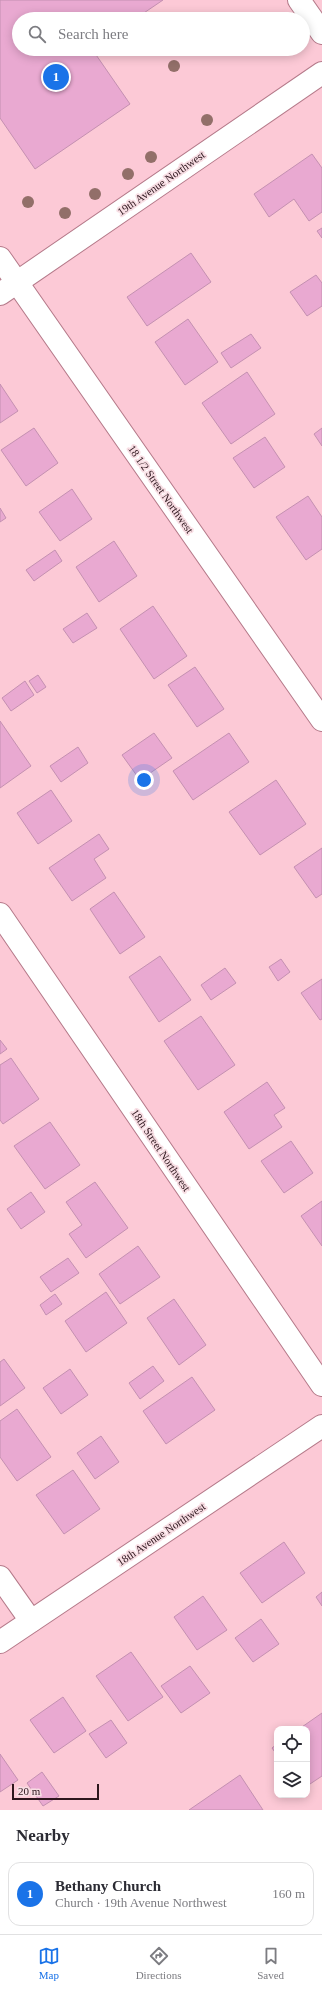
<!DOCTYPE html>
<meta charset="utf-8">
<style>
body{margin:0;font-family:"Times New Roman",serif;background:#f7f7f7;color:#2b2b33}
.controls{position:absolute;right:12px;bottom:12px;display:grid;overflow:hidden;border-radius:8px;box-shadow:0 2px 10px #0003}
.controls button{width:36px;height:36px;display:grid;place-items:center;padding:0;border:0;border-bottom:1px solid #e1e1e2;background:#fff;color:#2b2b33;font:20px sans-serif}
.scale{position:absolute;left:12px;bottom:10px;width:87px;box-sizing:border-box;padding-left:4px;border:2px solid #2d161d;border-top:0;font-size:11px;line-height:14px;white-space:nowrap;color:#2d161d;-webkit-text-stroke:3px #f8dee4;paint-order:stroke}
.you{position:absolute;left:144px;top:780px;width:14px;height:14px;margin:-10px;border:3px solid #fff;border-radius:50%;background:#1a73e8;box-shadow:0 0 0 6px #1a73e833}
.badge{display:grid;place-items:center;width:26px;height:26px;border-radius:50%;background:#1a73e8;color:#fff;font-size:13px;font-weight:700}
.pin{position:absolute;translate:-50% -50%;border:2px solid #fff;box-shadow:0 1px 4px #0006}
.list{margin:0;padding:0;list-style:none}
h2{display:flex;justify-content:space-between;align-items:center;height:52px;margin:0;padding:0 16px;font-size:17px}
h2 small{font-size:13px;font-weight:400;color:#7c7c81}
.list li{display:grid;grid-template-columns:26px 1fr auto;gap:12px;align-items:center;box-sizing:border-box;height:64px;margin:0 8px 8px;padding:0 8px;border:1px solid #e1e1e2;border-radius:12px}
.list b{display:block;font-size:15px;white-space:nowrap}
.list p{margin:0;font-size:13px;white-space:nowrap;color:#7c7c81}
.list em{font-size:13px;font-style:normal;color:#7c7c81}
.icon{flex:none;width:22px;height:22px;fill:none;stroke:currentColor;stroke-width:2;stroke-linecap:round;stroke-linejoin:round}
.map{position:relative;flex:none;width:322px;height:1810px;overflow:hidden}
.search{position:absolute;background:#fff;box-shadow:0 2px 10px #0003;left:12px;right:12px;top:12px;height:44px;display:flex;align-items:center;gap:10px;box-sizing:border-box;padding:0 14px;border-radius:22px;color:#7c7c81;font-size:15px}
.sheet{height:124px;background:#fff}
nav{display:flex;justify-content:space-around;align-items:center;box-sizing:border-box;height:56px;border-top:1px solid #e1e1e2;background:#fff;font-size:11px;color:#7c7c81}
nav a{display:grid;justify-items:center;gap:2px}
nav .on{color:#1a73e8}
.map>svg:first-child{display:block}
</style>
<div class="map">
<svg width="322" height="1810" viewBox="0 0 322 1810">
<rect width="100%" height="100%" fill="#fcc9d6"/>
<g fill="#e9a9d1" stroke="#c490b1">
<polygon points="0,0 163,0 135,19 19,19 19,49 92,49 130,104 35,169 0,118"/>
<polygon points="312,154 322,168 322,212 309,221 294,199 269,217 254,194"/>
<polygon points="322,228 322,238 317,231"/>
<polygon points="191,253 211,282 147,326 127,297"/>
<polygon points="316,275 322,283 322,306 307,316 290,292"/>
<polygon points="188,319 218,362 185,385 155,342"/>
<polygon points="251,334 261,348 231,368 221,353"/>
<polygon points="247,372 275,414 231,444 202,403"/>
<polygon points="0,384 18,411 0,423"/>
<polygon points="34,428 58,463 26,486 1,450"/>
<polygon points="322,428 322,446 314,434"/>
<polygon points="265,437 285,467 254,488 233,458"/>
<polygon points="72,489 92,519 60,541 39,512"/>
<polygon points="308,496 322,517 322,549 306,560 276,517"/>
<polygon points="0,508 6,518 0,522"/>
<polygon points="114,541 137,576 99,602 76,567"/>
<polygon points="55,550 62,561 34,581 26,570"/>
<polygon points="153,606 187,656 154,679 120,629"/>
<polygon points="87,613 97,628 73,643 63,629"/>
<polygon points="195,667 224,709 197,727 168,685"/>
<polygon points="38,675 46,687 37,693 29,681"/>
<polygon points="25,681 34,695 11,711 2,698"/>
<polygon points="0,721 31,766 0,788"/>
<polygon points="154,733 172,758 140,780 122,755"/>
<polygon points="229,733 249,762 193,800 173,771"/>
<polygon points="78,747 88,763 61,782 50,766"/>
<polygon points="276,780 306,824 260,855 229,812"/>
<polygon points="51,790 72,821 38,844 17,813"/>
<polygon points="99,834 109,849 94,859 106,878 72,901 49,868"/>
<polygon points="322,848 322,894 316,898 294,867"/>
<polygon points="114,892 145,937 120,954 90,909"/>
<polygon points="160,956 191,1000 159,1022 129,977"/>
<polygon points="281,959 290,972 278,981 269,967"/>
<polygon points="225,968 236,983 211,1000 201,985"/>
<polygon points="322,979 322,1019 320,1020 301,993"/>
<polygon points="201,1016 235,1065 198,1090 164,1041"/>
<polygon points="0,1040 7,1049 0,1054"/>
<polygon points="11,1058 39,1099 3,1124 0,1120 0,1065"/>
<polygon points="267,1082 285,1108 274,1115 282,1127 249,1149 224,1112"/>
<polygon points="50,1122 80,1165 45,1189 14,1146"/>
<polygon points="291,1141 313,1173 284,1193 261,1161"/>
<polygon points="95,1182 128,1228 86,1258 69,1234 82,1225 66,1202"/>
<polygon points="31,1192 45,1212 21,1229 7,1209"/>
<polygon points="322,1201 322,1246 301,1216"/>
<polygon points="138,1246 160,1277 120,1304 99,1274"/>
<polygon points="68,1258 79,1273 51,1292 40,1277"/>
<polygon points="106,1292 127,1323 86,1352 65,1321"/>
<polygon points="55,1294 62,1304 46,1315 40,1305"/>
<polygon points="174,1299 206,1345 179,1365 147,1318"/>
<polygon points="4,1359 25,1388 0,1406 0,1362"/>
<polygon points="153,1366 164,1381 140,1399 129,1383"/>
<polygon points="70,1369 88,1395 61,1414 43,1388"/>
<polygon points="192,1377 215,1410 166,1444 143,1411"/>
<polygon points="17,1409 51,1457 17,1481 0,1457 0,1421"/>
<polygon points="101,1436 119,1462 95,1479 77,1453"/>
<polygon points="73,1470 100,1509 64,1534 36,1495"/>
<polygon points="284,1542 305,1573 262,1603 240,1573"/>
<polygon points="322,1592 322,1606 316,1597"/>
<polygon points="203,1596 227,1630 197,1650 174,1617"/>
<polygon points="261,1619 279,1644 253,1662 235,1638"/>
<polygon points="131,1652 163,1697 128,1721 96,1676"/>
<polygon points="190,1666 210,1693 181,1713 161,1686"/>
<polygon points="63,1697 86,1731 54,1753 30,1720"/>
<polygon points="322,1713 322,1776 307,1786 307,1729 299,1729"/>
<polygon points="111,1720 127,1743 106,1758 89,1734"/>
<polygon points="277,1744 277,1755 272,1748"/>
<polygon points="0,1754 18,1780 0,1792"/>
<polygon points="42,1772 59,1796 43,1806 27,1783"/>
<polygon points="240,1775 263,1810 189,1810"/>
</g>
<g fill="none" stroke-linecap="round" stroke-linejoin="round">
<defs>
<g id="minor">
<polyline points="0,258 322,720"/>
<polyline points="0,914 322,1385"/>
<polyline points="0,1577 31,1621"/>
<polyline points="0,1642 322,1426"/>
</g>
<polyline id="tertiary" points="0,294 322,73"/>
<polyline id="secondary" points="299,0 322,33"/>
</defs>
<use href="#minor" stroke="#b57a8a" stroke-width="24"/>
<use href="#tertiary" stroke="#b57a8a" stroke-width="24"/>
<use href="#secondary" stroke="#b57a8a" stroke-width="24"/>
<use href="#minor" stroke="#fff" stroke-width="22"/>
<use href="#tertiary" stroke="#fff" stroke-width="22"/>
<use href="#secondary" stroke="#fff" stroke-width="22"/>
</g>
<g fill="#926f69">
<circle cx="174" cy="66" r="6"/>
<circle cx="207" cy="120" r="6"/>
<circle cx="151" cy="157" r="6"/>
<circle cx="128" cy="174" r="6"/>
<circle cx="95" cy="194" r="6"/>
<circle cx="28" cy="202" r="6"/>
<circle cx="65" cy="213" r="6"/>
</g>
<g text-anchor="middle" stroke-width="3.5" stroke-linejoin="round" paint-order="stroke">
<g font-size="11" fill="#2d161d" stroke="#f8dee4">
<text transform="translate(161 183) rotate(-35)" y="4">19th Avenue Northwest</text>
<text transform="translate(161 489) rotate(55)" y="4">18 1/2 Street Northwest</text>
<text transform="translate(161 1150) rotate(56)" y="4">18th Street Northwest</text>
<text transform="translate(161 1534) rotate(-34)" y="4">18th Avenue Northwest</text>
</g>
</g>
</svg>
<div class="controls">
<button><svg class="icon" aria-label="locate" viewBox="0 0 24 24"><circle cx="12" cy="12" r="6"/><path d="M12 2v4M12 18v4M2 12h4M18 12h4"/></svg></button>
<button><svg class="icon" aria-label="layers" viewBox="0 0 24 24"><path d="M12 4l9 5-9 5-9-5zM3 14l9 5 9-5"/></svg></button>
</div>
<div class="scale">20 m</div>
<div class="you"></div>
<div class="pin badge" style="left:56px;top:77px">1</div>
<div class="search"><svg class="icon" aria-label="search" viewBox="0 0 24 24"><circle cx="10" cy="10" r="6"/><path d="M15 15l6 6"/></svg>Search here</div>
</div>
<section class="sheet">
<h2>Nearby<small></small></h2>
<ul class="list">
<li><span class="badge">1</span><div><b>Bethany Church</b><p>Church · 19th Avenue Northwest</p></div><em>160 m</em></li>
</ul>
</section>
<nav>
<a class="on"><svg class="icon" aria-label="map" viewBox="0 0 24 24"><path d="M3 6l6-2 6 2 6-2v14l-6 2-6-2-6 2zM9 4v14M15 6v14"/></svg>Map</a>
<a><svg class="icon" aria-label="directions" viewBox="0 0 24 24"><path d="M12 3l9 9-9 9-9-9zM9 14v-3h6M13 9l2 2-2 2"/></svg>Directions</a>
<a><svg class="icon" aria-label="saved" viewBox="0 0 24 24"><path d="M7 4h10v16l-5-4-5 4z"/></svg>Saved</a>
</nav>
